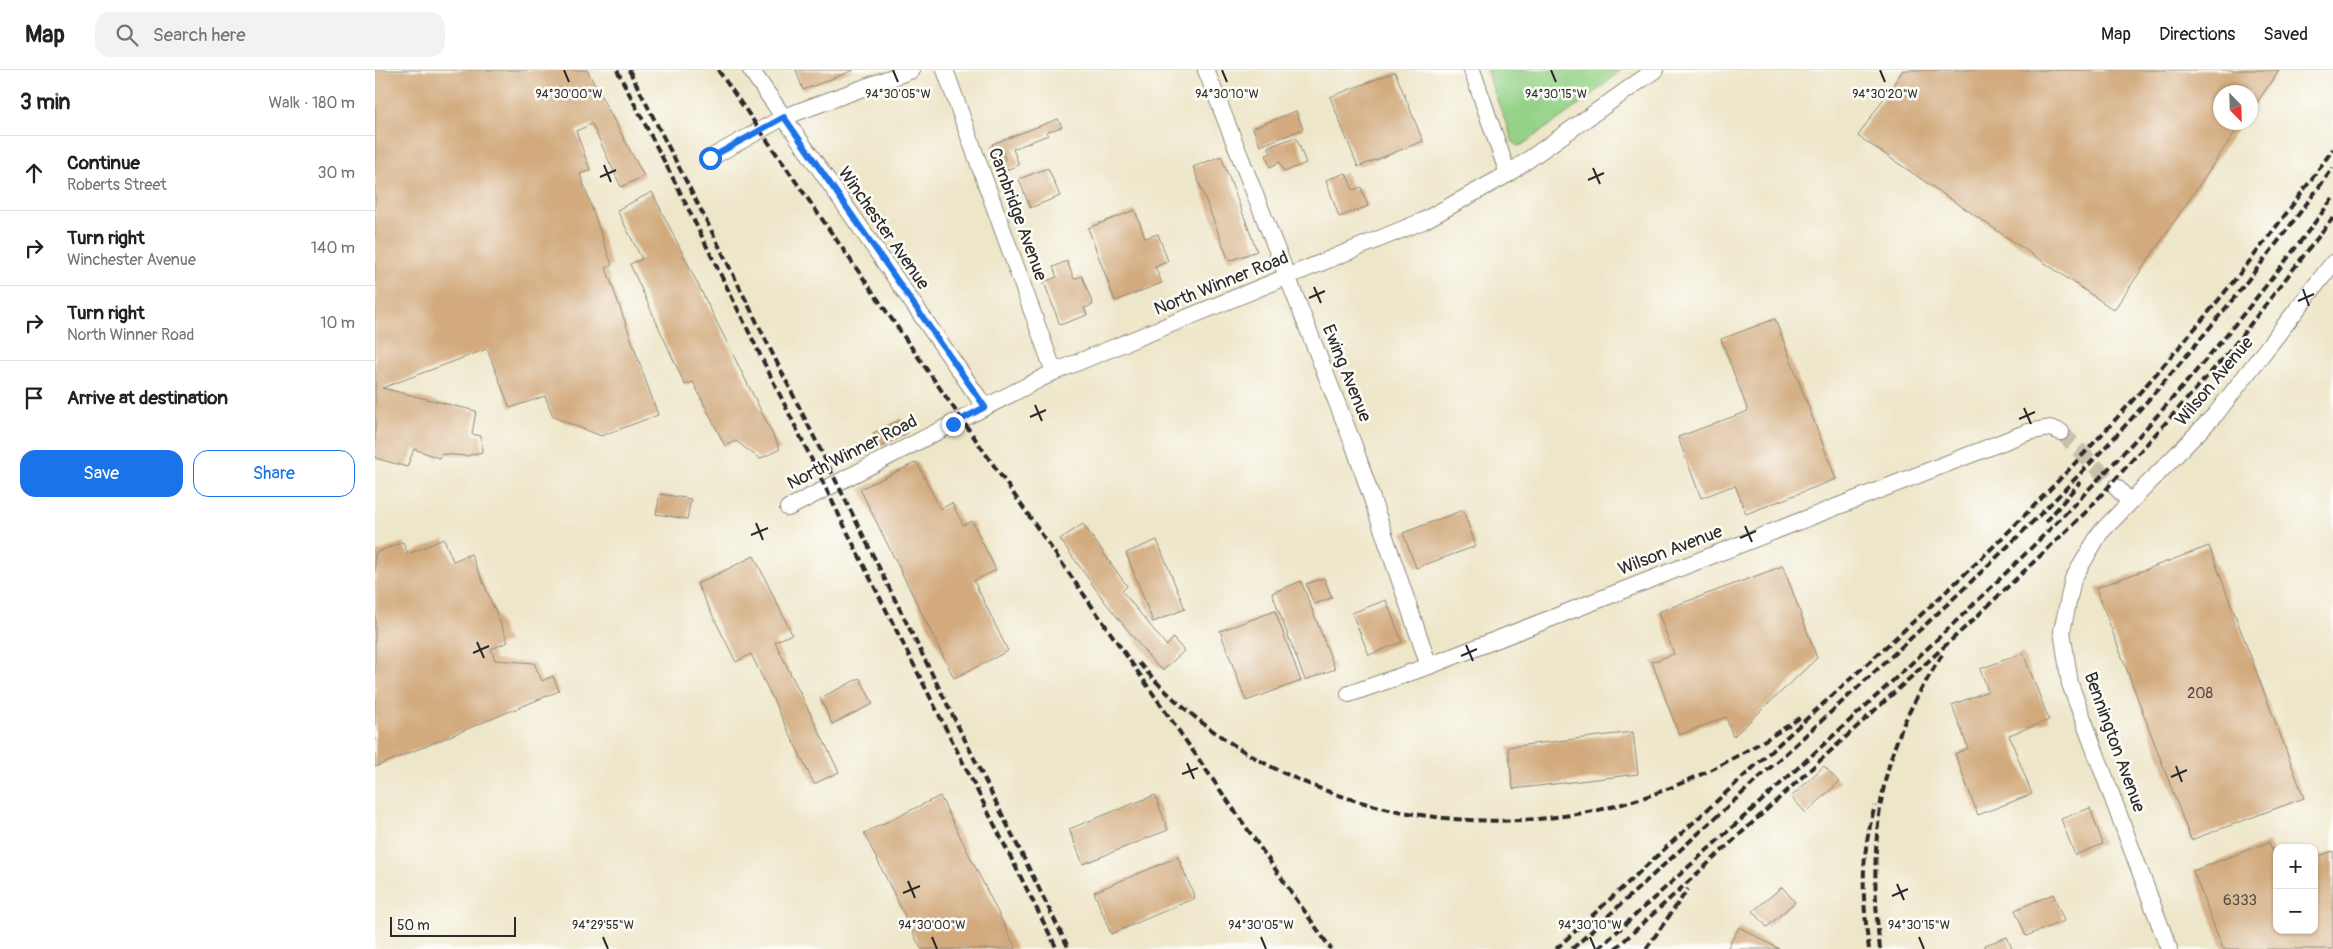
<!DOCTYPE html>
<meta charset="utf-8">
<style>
body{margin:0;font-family:Pangolin,sans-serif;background:#f2f2f2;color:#202124}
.controls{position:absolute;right:15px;bottom:15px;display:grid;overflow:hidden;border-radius:10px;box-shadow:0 1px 4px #0004}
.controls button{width:45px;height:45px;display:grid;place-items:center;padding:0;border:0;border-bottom:1px solid #e0e0e0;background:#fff;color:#202124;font:25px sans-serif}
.compass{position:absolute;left:1838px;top:15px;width:45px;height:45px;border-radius:50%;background:#fff;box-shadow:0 1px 4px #0004;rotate:157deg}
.scale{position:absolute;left:15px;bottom:12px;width:126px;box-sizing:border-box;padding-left:5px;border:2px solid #2b2b2b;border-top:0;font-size:14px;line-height:18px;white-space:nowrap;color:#2b2b2b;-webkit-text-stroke:4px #fdfcf7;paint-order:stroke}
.stop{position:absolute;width:15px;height:15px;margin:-11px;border:4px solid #1a73e8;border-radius:50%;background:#fff}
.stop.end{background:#1a73e8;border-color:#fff;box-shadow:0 1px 5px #0008}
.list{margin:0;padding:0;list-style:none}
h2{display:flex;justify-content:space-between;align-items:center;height:65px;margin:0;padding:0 20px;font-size:21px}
h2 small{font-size:16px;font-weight:400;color:#757577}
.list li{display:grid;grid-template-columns:32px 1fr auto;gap:15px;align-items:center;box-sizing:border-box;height:75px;padding:0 20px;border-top:1px solid #e0e0e0}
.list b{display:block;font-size:19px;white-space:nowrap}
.list p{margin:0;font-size:16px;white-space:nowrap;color:#757577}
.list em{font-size:16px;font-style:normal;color:#757577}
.actions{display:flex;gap:10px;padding:15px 20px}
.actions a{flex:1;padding:11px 0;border:1px solid #1a73e8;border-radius:15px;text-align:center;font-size:18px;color:#1a73e8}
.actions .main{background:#1a73e8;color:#fff}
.icon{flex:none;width:28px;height:28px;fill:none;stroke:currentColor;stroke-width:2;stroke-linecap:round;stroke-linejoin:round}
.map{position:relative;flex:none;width:1958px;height:879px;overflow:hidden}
header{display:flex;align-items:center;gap:30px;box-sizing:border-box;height:70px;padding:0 25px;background:#fff;border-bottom:1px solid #e0e0e0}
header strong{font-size:24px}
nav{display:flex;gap:28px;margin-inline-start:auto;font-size:18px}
.search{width:350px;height:45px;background:#f2f2f2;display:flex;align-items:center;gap:12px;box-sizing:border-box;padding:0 18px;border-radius:15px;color:#757577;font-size:19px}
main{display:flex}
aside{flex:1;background:#fff}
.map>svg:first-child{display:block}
</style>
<header>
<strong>Map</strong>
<div class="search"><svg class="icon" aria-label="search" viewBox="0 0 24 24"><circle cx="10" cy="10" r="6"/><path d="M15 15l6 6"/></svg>Search here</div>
<nav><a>Map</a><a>Directions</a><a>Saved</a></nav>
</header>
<main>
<aside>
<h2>3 min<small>Walk · 180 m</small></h2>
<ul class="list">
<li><svg class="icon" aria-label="ahead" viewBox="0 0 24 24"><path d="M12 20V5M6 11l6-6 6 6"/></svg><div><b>Continue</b><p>Roberts Street</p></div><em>30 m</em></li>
<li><svg class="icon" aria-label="right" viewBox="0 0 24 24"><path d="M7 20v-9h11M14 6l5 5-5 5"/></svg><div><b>Turn right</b><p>Winchester Avenue</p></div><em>140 m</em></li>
<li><svg class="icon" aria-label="right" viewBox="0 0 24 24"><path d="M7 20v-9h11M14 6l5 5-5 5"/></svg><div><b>Turn right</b><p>North Winner Road</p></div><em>10 m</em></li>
<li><svg class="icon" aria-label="arrive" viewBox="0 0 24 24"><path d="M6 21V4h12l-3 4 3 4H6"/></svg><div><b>Arrive at destination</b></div></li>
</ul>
<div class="actions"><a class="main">Save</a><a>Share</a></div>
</aside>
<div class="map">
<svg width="1958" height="879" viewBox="0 0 1958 879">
<rect width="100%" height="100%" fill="#fdfcf7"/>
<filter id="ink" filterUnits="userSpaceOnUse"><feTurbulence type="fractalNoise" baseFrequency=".02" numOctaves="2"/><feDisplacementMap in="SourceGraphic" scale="10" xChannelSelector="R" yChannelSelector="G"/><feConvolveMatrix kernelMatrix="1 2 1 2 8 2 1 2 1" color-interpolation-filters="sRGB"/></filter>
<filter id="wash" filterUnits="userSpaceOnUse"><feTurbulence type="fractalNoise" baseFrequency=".0096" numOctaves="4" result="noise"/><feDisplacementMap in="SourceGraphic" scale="20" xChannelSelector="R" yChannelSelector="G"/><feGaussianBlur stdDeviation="1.12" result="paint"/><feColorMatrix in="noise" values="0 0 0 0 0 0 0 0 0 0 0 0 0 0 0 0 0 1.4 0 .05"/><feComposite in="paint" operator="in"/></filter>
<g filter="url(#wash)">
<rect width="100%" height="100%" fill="#eee6c9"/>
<polygon fill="#95d288" stroke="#607e5a" points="1111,0 1246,0 1212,29 1147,75 1142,76 1138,72"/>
<g id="blocks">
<g fill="#d2aa7e">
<polygon points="0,0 212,0 269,106 246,117 217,54 201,61 215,100 205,104 237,195 231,198 283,345 226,366 178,347 170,326 135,338 112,279 7,318 101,341 97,364 106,366 107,382 92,386 66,384 64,388 39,379 32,397 0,388"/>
<polygon points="421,0 479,0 428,20"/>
<polygon points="1528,0 1904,0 1876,41 1876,22 1846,22 1846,52 1867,52 1739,240 1483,66"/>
<polygon points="1020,2 1048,71 983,97 955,27"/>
<polygon points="921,41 928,59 885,76 878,58"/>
<polygon points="683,49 687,57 671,62 673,65 638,79 644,95 626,102 623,93 630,90 628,82 621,85 617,74"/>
<polygon points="921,67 931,93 909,102 905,92 895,97 891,85 896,83 893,77"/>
<polygon points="846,86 882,181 854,191 818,97"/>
<polygon points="673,98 685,126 655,138 644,109"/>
<polygon points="971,103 978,120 986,117 993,136 964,147 951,110"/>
<polygon points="277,122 405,379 385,389 361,371 350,376 318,312 310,315 255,194 267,189 242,140"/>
<polygon points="760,140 770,168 783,164 793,191 780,197 787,213 740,231 713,158"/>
<polygon points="692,191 699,209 707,206 718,235 709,238 712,245 685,255 669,212 682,207 678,197"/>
<polygon points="1400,249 1461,409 1371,444 1360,415 1326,428 1303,367 1373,341 1346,269"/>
<polygon points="526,349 533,363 505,377 498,363"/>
<polygon points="542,392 565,439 577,433 588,455 597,451 621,500 599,511 633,581 579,608 485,419"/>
<polygon points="285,424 316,429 312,449 281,444"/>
<polygon points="1088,440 1101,476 1041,498 1028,463"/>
<polygon points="708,454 752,516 747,521 792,576 798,568 809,581 788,600 780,594 730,532 685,469"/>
<polygon points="69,469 78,491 96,484 120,540 133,572 116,579 120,590 159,593 167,611 178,606 184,621 0,697 0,483 28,472 33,484"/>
<polygon points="782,470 810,539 778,552 751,483"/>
<polygon points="1834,476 1929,728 1816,770 1721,518"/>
<polygon points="379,486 417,564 400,572 464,702 439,714 376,584 361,592 322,514"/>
<polygon points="1408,496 1442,588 1358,667 1351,647 1304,665 1277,592 1299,584 1283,542"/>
<polygon points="949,508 957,528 939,534 931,514"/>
<polygon points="926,511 960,599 930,610 897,523"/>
<polygon points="1011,530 1027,572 994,585 977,543"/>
<polygon points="900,541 926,611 871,631 845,561"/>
<polygon points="1648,583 1674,650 1634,665 1657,724 1603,745 1580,684 1593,678 1577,635 1613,621 1605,599"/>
<polygon points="485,608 498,634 457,654 445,628"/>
<polygon points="1258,662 1263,704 1138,719 1133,677"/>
<polygon points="1449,696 1464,712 1431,743 1416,727"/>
<polygon points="780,725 793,760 708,794 694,759"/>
<polygon points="565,726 641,879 546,879 489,763"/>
<polygon points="1715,738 1728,774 1700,785 1686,749"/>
<polygon points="1894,772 1902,793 1902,860 1939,860 1939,788 1958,781 1958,879 1848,879 1818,801"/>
<polygon points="803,787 820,828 736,864 719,822"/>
<polygon points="1407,817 1420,832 1392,857 1378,841"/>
<polygon points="1678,824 1689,851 1651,866 1640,840"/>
<polygon points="1364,857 1404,879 1352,879"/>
<polygon points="1632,867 1637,879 1611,879 1610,875"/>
</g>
</g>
</g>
<g filter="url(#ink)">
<use href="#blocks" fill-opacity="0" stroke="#8c887a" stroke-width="1"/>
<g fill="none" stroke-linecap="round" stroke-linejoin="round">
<polyline stroke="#c7c1a9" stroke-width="16" stroke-dasharray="16 8" stroke-linecap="butt" points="1686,362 1741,417"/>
<defs>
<g id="street">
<polyline points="376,0 610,337"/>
<polyline points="570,0 679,302"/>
<polyline points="831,0 979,376 1054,596"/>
<polyline points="1097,0 1133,104"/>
<polyline points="335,88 409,47 537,0"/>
<polyline points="1741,417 1755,432"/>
<polyline points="413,438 679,302 1048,151 1133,104 1280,0"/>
<polyline points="974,624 1054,596 1653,362 1675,358 1686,362"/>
<polyline points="1794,879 1695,614 1687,561 1698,509 1725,463 1840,345 1958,193"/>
</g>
</defs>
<use href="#street" stroke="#8c887a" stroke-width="18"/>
<use href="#street" stroke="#fff" stroke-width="16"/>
<g stroke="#2b2b2b" stroke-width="4" stroke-dasharray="8 4" stroke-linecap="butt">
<polyline points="242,0 304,120 493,504 682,879"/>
<polyline points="254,0 330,148 694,879"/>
<polyline points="343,0 956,879"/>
<polyline points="1671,452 1705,412"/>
<path d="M764,593C879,726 1067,778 1236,737C1304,720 1368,686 1426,647"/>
<path d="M1181,879C1270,797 1360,714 1450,632C1508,579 1567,527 1623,472C1745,351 1859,220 1958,79"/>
<path d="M1197,879C1279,804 1362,728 1444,653C1544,561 1644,470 1736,371C1816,285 1889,192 1958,98"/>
<path d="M1223,879C1401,716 1585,558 1750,381C1824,301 1893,216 1958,128"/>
<polyline points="1240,879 1597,551 1711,442 1853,283 1958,148"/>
<polyline points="1271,879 1313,819"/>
<path d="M1494,879C1487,826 1485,788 1500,736"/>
<path d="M1505,879C1496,803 1498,722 1530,651C1541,627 1555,604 1569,582"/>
</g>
</g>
</g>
<g fill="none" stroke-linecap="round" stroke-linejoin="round" filter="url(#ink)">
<polyline stroke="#1a73e8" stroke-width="6" points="335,88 409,47 610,337 578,354"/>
</g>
<path fill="none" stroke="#2b2b2b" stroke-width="2" d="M189,0L194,12M518,0L523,12M847,0L852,12M1176,0L1181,12M1505,0L1510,12M229,95L236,112M1218,98L1225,114M225,107L241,100M1213,110L1229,103M939,217L946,233M1928,219L1934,236M934,228L950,221M1923,231L1939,224M660,335L667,351M1649,338L1656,354M655,347L671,340M1644,349L1660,342M381,453L388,470M1370,456L1377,472M376,465L393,458M1365,468L1381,461M102,572L109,588M1091,575L1098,591M98,583L114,576M1086,586L1102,579M812,693L819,709M1801,696L1807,712M807,704L823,698M1796,707L1812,700M533,811L540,828M1522,814L1529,830M528,823L545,816M1517,826L1533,819M228,867L233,879M557,867L562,879M886,867L891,879M1215,867L1220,879M1544,867L1549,879"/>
<g text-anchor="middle" stroke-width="5" stroke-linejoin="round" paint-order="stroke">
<g font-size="15" fill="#554b40">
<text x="1825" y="628">208</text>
<text x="1865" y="835">6333</text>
</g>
<g font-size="18" fill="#2b2b2b" stroke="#fdfcf7">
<text transform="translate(643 144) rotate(70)" y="6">Cambridge Avenue</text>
<text transform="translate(509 158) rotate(55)" y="6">Winchester Avenue</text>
<text transform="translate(846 213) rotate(-22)" y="6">North Winner Road</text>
<text transform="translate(972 303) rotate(68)" y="6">Ewing Avenue</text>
<text transform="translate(1839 311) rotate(-50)" y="6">Wilson Avenue</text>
<text transform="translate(477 382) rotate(-27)" y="6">North Winner Road</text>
<text transform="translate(1295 480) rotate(-21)" y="6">Wilson Avenue</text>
<text transform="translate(1740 672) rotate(70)" y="6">Bennington Avenue</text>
</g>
</g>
<g font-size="12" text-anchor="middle" fill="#2b2b2b" stroke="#fdfcf7" stroke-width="5" stroke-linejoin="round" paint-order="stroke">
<text x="523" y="28">94°30'05"W</text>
<text x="1181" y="28">94°30'15"W</text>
<text x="1510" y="28">94°30'20"W</text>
<text x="194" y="28">94°30'00"W</text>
<text x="852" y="28">94°30'10"W</text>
<text x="228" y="859">94°29'55"W</text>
<text x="557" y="859">94°30'00"W</text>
<text x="886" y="859">94°30'05"W</text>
<text x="1215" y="859">94°30'10"W</text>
<text x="1544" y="859">94°30'15"W</text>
</g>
</svg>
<div class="controls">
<button>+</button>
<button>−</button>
</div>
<svg class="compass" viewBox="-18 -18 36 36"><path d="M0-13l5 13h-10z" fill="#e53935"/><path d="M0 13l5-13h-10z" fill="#757577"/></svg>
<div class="scale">50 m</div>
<div class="stop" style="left:335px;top:88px"></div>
<div class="stop end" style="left:578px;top:354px"></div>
</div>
</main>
